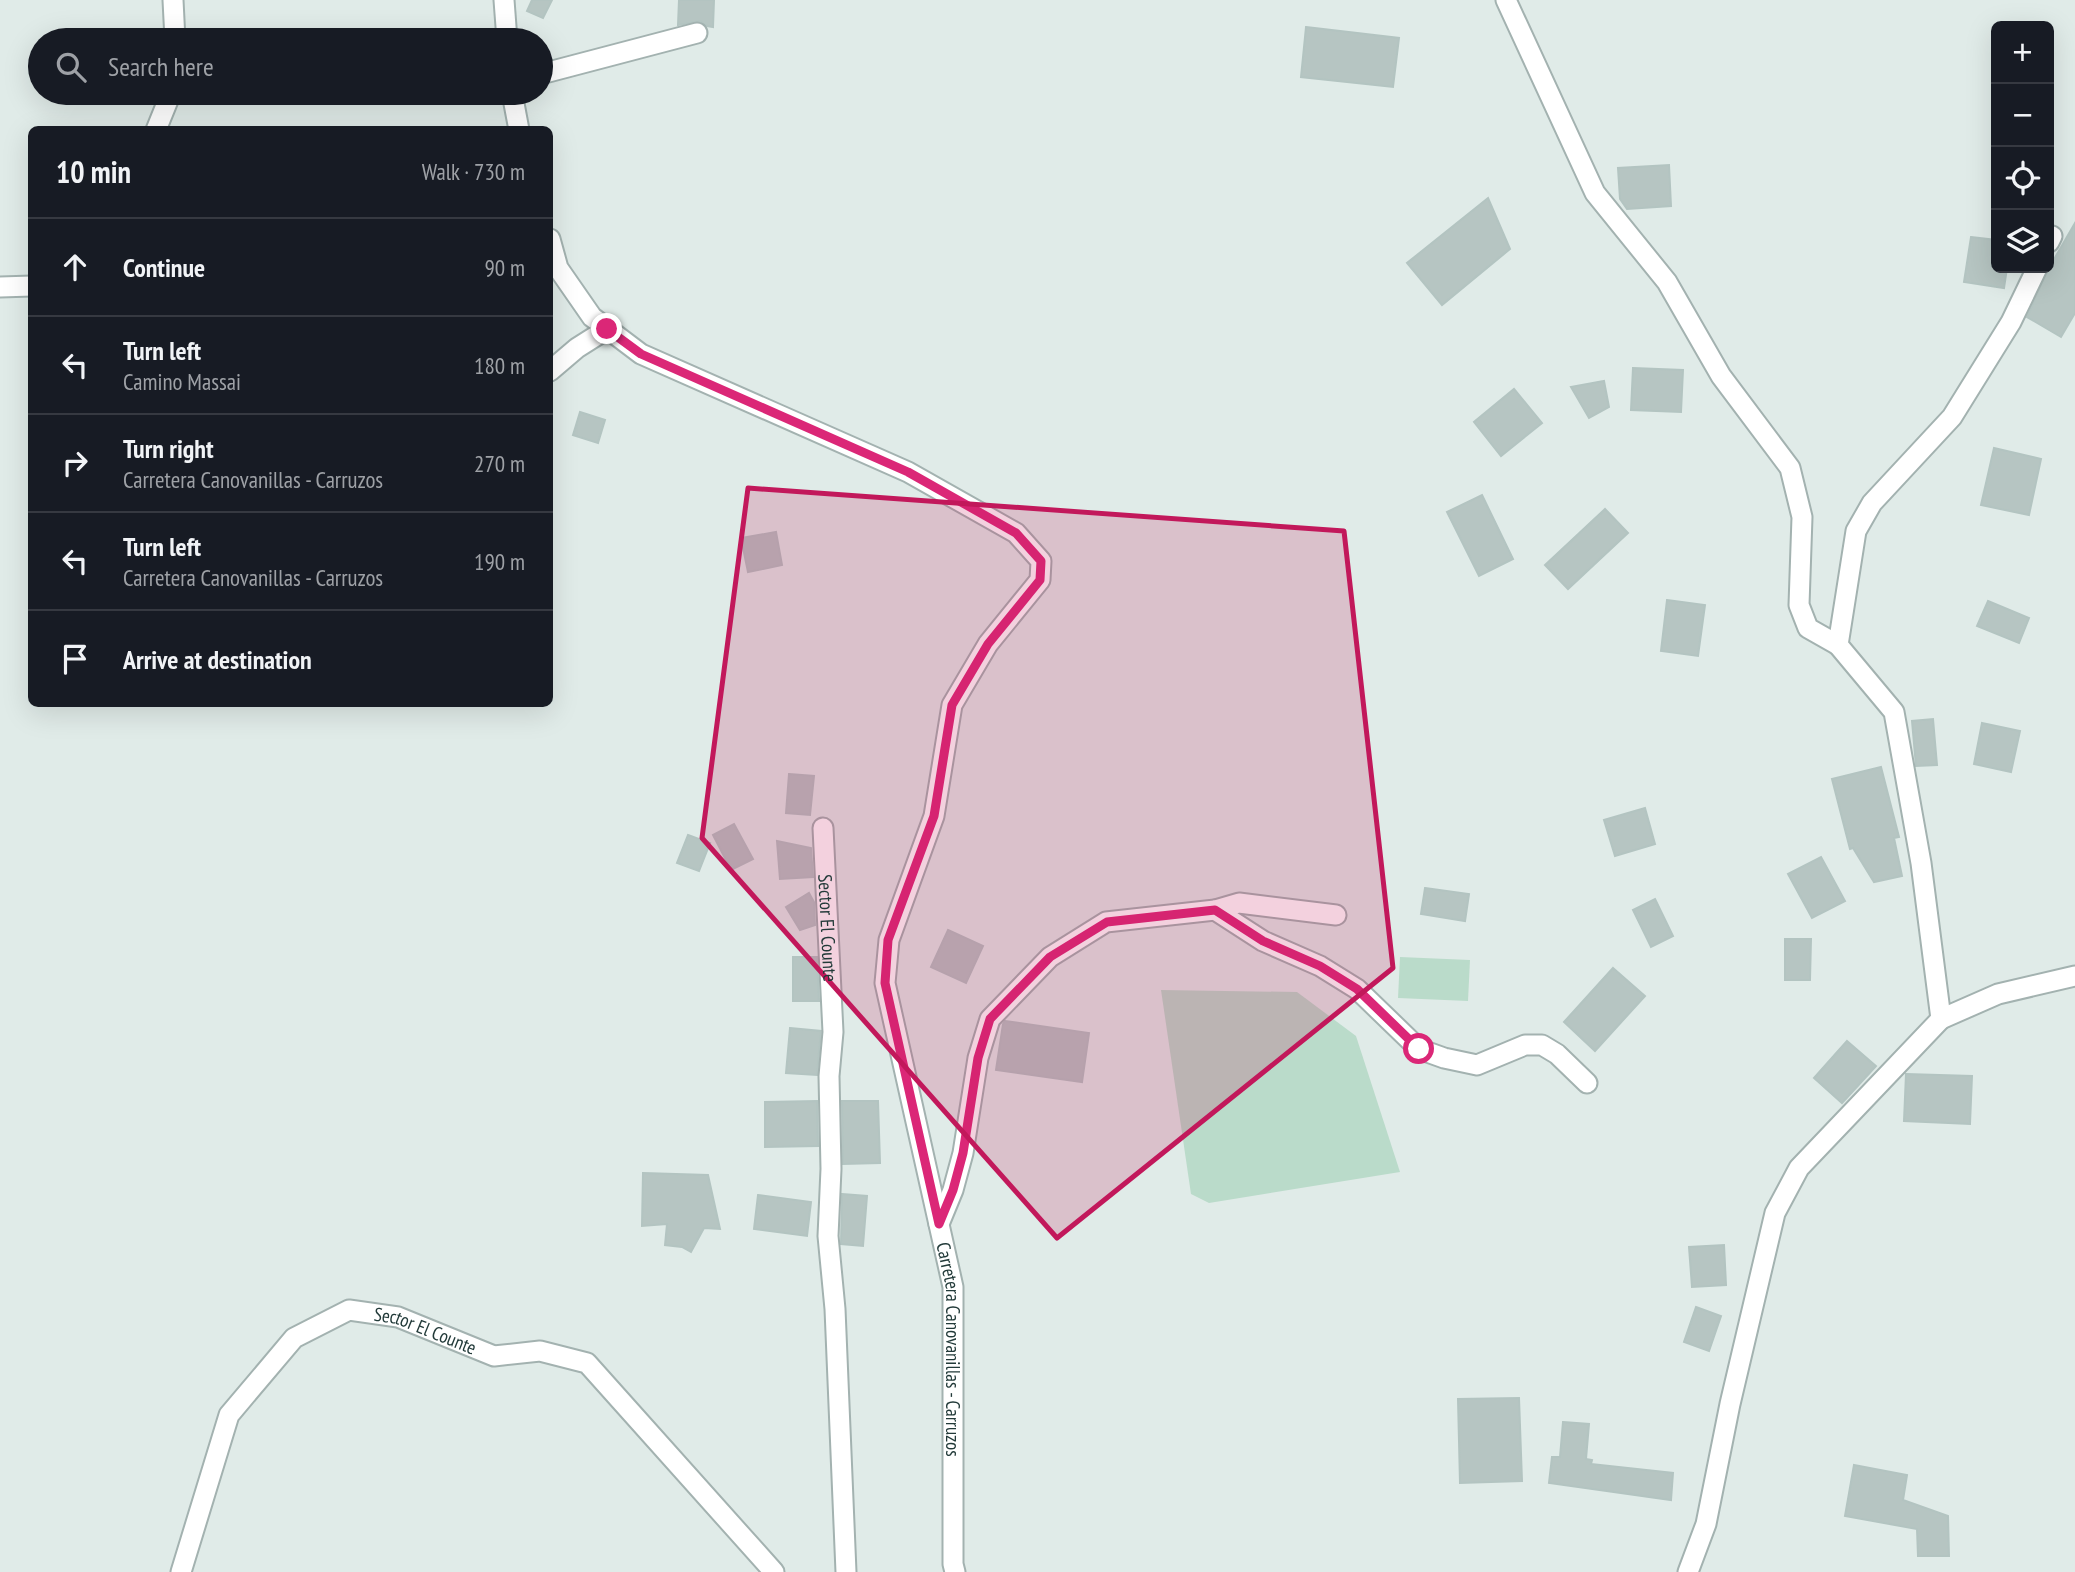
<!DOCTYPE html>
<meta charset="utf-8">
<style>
body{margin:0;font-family:"PT Sans Narrow",sans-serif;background:#242831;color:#f1f3f6}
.controls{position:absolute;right:21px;top:21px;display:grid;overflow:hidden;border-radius:10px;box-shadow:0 7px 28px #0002}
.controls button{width:63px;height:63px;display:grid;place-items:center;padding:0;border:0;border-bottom:2px solid #363941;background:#171b24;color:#f1f3f6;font:35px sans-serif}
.stop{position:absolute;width:21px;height:21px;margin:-16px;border:5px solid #db2777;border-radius:50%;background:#fff}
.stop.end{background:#db2777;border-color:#fff;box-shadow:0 2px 7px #0008}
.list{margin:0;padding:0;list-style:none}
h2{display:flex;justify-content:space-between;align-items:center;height:91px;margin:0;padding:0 28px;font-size:30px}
h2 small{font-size:23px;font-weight:400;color:#9ea1a6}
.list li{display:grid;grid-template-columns:46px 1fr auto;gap:21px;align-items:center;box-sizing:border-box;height:98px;padding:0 28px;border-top:2px solid #363941}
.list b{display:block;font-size:26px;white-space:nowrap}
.list p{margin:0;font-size:23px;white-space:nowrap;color:#9ea1a6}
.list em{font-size:23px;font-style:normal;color:#9ea1a6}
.icon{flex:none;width:38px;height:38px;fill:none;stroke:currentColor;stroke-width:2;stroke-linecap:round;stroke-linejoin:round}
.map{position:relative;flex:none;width:2075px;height:1572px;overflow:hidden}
.search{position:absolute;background:#171b24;box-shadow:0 7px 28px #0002;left:28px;top:28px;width:525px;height:77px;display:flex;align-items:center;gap:18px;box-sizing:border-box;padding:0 24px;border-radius:38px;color:#9ea1a6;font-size:26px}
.panel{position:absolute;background:#171b24;box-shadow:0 7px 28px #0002;left:28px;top:126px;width:525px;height:581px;border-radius:10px}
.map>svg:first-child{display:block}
</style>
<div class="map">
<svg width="2075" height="1572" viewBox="0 0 2075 1572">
<rect width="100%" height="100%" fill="#e0ebe8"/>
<g fill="#badbca">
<polygon points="1400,957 1470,960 1468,1001 1398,998"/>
<polygon points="1161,990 1297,992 1356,1036 1400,1172 1209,1203 1191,1194"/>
</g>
<g fill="#b6c5c2" stroke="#b3c4c1" stroke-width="2">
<polygon points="532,0 552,0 543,18 527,11"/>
<polygon points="679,0 714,0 713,27 707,26 700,21 678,25"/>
<polygon points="1306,27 1399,38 1393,87 1301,77"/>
<polygon points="1669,165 1671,206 1627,209 1620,199 1618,168"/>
<polygon points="1488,198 1510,249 1442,305 1407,263"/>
<polygon points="2075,223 2075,313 2061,337 2027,317 2049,268"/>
<polygon points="1971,237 1996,240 1996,268 2007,268 2004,288 1964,282"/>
<polygon points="1633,368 1683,370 1681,412 1631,410"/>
<polygon points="1604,381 1609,407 1589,418 1571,387"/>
<polygon points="1514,389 1542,423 1501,456 1474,422"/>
<polygon points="580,412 605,420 598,443 573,435"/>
<polygon points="1994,448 2041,459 2029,515 1981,505"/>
<polygon points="1482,495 1513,559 1479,576 1447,512"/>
<polygon points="1605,509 1628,533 1568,589 1545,565"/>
<polygon points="776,532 782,565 748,572 741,538"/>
<polygon points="1667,600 1705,605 1698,656 1661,651"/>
<polygon points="1988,601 2029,618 2019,643 1977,626"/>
<polygon points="1933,719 1937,765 1916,766 1912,721"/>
<polygon points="1982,723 2020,731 2011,772 1974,764"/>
<polygon points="1881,767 1899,837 1894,838 1902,876 1874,882 1853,848 1850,849 1832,779"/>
<polygon points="789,774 814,776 810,815 786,813"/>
<polygon points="1645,808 1655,844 1615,856 1604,820"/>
<polygon points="734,824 753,859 731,870 713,835"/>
<polygon points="688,835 710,843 699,871 677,863"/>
<polygon points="777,841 811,848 813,877 780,879"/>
<polygon points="1821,857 1845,901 1812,918 1788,874"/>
<polygon points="1425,888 1469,894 1465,921 1421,914"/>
<polygon points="809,893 814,902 815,925 800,930 786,907"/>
<polygon points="1655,899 1673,936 1651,947 1633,910"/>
<polygon points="948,930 983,946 966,983 931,967"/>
<polygon points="1785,939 1811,939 1810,980 1785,980"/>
<polygon points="793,957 817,957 819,1001 793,1001"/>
<polygon points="1613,968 1645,996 1595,1051 1564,1022"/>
<polygon points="1005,1021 1089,1033 1082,1082 996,1070 1003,1024"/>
<polygon points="790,1028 821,1031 817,1075 786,1073"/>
<polygon points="1847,1041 1876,1066 1842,1103 1814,1078"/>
<polygon points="1906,1074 1972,1076 1970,1124 1904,1121"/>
<polygon points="817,1101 818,1146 765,1147 765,1102"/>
<polygon points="842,1101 878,1101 880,1163 843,1164"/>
<polygon points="643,1173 708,1175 720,1229 704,1228 691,1252 682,1247 665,1245 667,1224 642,1226"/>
<polygon points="842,1194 867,1196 863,1246 841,1244"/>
<polygon points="758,1195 811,1202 807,1236 754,1229"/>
<polygon points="1724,1245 1726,1285 1692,1287 1689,1247"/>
<polygon points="1696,1307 1721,1316 1709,1351 1684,1342"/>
<polygon points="1519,1398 1522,1481 1460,1483 1458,1399"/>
<polygon points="1563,1422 1589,1424 1586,1459 1592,1460 1591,1464 1673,1473 1671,1500 1549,1483 1552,1457 1560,1457"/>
<polygon points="1854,1465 1907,1475 1903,1500 1948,1516 1949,1556 1918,1556 1917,1529 1845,1516"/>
</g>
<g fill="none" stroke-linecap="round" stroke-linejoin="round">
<defs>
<g id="minor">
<polyline points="173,0 175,40"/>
<polyline points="504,0 507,40"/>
<polyline points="1506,0 1595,193 1667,282 1721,376 1790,468 1802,517 1799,605 1808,628 1838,645"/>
<polyline points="541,74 697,33"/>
<polyline points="512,93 519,130"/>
<polyline points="156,130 171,93"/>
<path id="s1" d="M550,239L558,268L592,317L641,354L908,472L1016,533L1041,561L1040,580L988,644L952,705L934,816L889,940L885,983L953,1287V1564L955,1572"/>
<polyline points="2049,242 2052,236"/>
<polyline points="0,287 32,286"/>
<polyline points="550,371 577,348 607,329"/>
<path id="s2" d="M823,828L833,1032L829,1076L831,1169L828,1236L835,1309L846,1572"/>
<polyline points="1215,910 1263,941 1320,966 1357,989 1419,1049 1444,1058 1477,1065 1525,1045 1542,1045 1557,1054 1587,1083"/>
<polyline points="1941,1019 1998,994 2075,976"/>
<polyline points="939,1224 953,1190 963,1153 978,1058 990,1019 1050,957 1106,922 1215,910 1239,903 1336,915"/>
<path id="s3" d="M181,1572L229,1415L294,1338L349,1310L398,1317L494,1356L540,1351L587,1363L774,1572"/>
<polyline points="1688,1572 1706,1524 1730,1404 1775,1213 1799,1168 1941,1019 1921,863 1894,712 1838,645 1856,531 1872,503 1952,417 2011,322 2037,268"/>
</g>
</defs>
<use href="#minor" stroke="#a3b2b0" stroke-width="23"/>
<use href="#minor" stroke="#fff" stroke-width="19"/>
</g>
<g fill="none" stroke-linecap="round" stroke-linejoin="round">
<polyline stroke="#db2777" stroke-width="9" points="607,329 641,354 908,472 1016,533 1041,561 1040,580 988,644 952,705 934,816 888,940 885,983 939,1224 953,1190 963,1153 978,1058 990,1019 1050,957 1107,922 1215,910 1263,941 1320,966 1357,989 1419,1049"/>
</g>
<path fill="#c2185b" fill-opacity="0.2" stroke="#c2185b" stroke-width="5" stroke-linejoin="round" d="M748,488L1344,531L1393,968L1057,1238L702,838Z"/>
<g text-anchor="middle" stroke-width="5" stroke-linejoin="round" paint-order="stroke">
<g font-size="19" fill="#223a39" stroke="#f1f7f5">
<text dy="7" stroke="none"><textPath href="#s2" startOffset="100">Sector El Counte</textPath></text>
<text dy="7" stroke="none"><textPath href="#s3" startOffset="406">Sector El Counte</textPath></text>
<text dy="7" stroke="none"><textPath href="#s1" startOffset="1438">Carretera Canovanillas - Carruzos</textPath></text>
</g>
</g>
</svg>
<div class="controls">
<button>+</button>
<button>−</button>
<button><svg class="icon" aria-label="locate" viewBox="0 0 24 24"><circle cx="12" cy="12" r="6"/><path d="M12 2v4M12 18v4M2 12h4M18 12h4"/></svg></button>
<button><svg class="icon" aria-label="layers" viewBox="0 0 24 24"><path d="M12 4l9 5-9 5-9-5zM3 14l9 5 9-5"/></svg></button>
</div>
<div class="stop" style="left:1419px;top:1049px"></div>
<div class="stop end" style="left:607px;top:329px"></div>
<div class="search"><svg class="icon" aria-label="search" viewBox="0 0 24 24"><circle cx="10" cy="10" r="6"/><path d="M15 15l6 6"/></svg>Search here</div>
<section class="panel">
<h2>10 min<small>Walk · 730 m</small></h2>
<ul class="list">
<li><svg class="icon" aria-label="ahead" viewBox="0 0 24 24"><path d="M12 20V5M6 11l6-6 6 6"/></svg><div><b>Continue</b></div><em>90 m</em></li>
<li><svg class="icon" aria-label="left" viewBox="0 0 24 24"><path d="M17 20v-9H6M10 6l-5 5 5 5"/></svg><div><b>Turn left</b><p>Camino Massai</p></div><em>180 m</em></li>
<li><svg class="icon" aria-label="right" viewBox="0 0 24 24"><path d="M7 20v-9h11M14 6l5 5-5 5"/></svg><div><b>Turn right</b><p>Carretera Canovanillas - Carruzos</p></div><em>270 m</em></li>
<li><svg class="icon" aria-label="left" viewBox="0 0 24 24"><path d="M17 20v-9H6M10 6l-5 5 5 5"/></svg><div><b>Turn left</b><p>Carretera Canovanillas - Carruzos</p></div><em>190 m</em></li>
<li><svg class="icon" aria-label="arrive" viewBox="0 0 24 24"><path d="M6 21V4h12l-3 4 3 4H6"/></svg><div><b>Arrive at destination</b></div></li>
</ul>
</section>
</div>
